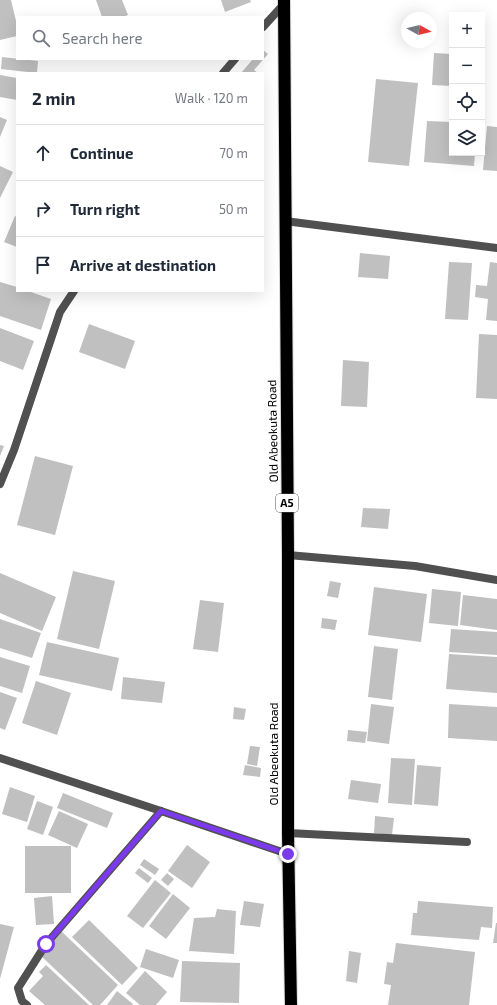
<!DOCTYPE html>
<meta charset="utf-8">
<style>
body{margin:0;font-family:"Exo 2",sans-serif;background:#f2f2f3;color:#1f2937}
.controls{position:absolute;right:12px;top:12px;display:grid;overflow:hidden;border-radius:0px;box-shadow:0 4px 16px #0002}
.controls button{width:36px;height:36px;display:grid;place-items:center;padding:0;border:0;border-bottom:1px solid #e0e1e3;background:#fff;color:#1f2937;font:20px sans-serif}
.compass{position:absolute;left:401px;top:12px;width:36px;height:36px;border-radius:50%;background:#fff;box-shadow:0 4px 16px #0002;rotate:98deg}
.stop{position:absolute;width:12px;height:12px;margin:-9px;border:3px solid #7c3aed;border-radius:50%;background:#fff}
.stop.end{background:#7c3aed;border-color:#fff;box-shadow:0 1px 4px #0008}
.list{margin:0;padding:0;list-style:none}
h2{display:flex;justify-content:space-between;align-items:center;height:52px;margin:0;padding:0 16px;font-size:17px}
h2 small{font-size:13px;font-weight:400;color:#747a83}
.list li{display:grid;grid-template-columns:26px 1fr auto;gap:12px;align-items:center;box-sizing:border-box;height:56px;padding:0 16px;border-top:1px solid #e0e1e3}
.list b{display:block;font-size:15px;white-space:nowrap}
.list em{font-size:13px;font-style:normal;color:#747a83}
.icon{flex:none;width:22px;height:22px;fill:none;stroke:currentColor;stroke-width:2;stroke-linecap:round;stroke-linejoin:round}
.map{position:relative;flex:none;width:497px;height:1005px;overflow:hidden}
.search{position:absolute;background:#fff;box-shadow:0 4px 16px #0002;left:16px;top:16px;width:248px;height:44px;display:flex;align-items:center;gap:10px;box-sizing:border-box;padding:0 14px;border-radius:0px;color:#747a83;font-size:15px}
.panel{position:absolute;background:#fff;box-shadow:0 4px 16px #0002;left:16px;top:72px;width:248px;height:220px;border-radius:0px}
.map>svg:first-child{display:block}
</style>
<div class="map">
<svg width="497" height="1005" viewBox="0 0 497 1005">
<rect width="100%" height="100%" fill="#fff"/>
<g fill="#c0c0c0">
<polygon points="0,0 11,0 17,25 17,36 0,40"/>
<polygon points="96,0 122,0 128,15 123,17 102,17"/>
<polygon points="221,0 250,0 251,2 225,12"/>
<polygon points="263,50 268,54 254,70 258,73 241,73 253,59 263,59"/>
<polygon points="434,53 452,54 452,86 432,85"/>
<polygon points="2,57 38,61 37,73 1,69"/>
<polygon points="0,75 17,78 17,100 0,97"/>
<polygon points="376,79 418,83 409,166 368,162"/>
<polygon points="0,117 7,120 0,137"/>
<polygon points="427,121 452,122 452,153 475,153 474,166 424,162"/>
<polygon points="487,126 497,127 497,171 483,170"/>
<polygon points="0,166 13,172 0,198"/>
<polygon points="15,216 17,217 17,247 4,242"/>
<polygon points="360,253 390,256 388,279 358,277"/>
<polygon points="449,262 472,263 468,320 445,319"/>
<polygon points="490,262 497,263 497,321 486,320 488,299 475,297 476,285 487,286"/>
<polygon points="0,282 17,287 17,291 28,291 51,299 41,330 0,316"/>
<polygon points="89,324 135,341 125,369 79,352"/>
<polygon points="0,328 34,341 23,370 0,361"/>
<polygon points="479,334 497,335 497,399 476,398"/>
<polygon points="343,360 369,362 367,407 341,406"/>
<polygon points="0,445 4,446 0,456"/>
<polygon points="35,456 73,466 55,535 17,525"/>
<polygon points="363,508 390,509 388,529 361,527"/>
<polygon points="73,571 115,581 99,649 57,639"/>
<polygon points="0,573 56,597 42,631 0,613"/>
<polygon points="330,581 341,583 338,598 327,596"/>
<polygon points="374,587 427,594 421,642 368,635"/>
<polygon points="432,589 461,592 458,626 429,623"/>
<polygon points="463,595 497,599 497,630 460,625"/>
<polygon points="200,600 224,603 218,652 193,649"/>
<polygon points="322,618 337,620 335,630 321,628"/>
<polygon points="0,619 41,633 32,658 0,648"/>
<polygon points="451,629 497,632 497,655 449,652"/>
<polygon points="47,642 119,658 112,691 39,675"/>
<polygon points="374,646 398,649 392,700 368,697"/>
<polygon points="449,654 497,657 497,693 446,689"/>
<polygon points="0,657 30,666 22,693 0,686"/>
<polygon points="123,677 165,682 162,703 121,699"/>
<polygon points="36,681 71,693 57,735 22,723"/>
<polygon points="0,692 17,698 5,730 0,728"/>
<polygon points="371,704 394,707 389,744 367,741"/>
<polygon points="449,704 497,707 497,741 448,738"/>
<polygon points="234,707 246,709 244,720 233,719"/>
<polygon points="348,730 367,732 365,743 347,741"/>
<polygon points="250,746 260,747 257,766 247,764"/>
<polygon points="391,758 415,759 412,805 388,803"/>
<polygon points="245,765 261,768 260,777 243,775"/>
<polygon points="417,765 441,767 438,806 414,804"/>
<polygon points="351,780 381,784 378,803 348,799"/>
<polygon points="10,787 35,796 27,822 2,814"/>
<polygon points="63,793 113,813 107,828 57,808"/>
<polygon points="37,801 53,807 43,835 27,829"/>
<polygon points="59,811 88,824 77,848 48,835"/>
<polygon points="375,816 394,818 392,835 374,833"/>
<polygon points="187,845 210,862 192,888 168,871"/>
<rect x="25" y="846" width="46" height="47"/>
<polygon points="144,859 159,869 155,875 140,865"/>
<polygon points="139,868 152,878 148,883 135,873"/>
<polygon points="167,873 174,879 168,886 161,880"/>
<polygon points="155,880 171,893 143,928 127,916"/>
<polygon points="173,894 190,908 166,939 149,926"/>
<polygon points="52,896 54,924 36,925 34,898"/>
<polygon points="244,901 264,904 260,927 240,925"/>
<polygon points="418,901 493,907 492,928 481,927 479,940 411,935 413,913 417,913"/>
<polygon points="217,909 236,911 234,954 189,951 194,918 215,917"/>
<polygon points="89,920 138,968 122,985 72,937"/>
<polygon points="496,923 497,923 497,943 493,943"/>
<polygon points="0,924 14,927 0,979"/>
<polygon points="61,931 118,985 100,1005 93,1005 40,955"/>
<polygon points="396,943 475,952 469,1005 388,1005 391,985 384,984 387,962 393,963"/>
<polygon points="146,949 179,960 173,978 140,967"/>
<polygon points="349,951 361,953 357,983 346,981"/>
<polygon points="182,961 240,963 239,1003 180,1002"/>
<polygon points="46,965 89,1005 45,1005 29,991 43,976 39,972"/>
<polygon points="145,971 167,992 156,1005 140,1005 126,993"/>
<polygon points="117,991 133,1004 132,1005 107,1005"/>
</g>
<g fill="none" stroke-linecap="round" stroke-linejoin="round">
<defs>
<polyline id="highway" points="284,0 288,555 288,833 291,1005"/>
</defs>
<use href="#highway" stroke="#dbdbdb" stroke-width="14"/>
<g stroke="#505050" stroke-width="8">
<polyline points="288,833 467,842"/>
<polyline points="27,1005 22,1001 18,988 46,944 161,811"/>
</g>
<g stroke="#505050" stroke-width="8">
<polyline points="263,27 284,4"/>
<polyline points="223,73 235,59"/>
<polyline points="285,221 497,248"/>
<polyline points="0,484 14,450 60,312 74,291"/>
<polyline points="288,555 415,566 497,580"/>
<polyline points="0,758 161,811 288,854"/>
</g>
<use href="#highway" stroke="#000" stroke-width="12"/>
</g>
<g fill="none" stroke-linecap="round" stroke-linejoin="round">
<polyline stroke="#7c3aed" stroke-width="5" points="46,944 161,811 288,854"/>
</g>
<g text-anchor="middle" stroke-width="3" stroke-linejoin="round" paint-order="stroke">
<rect fill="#fff" stroke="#4c4c4c" stroke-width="1" x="276" y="494" width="22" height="18" rx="3"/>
<g font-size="11" font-weight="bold" fill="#000">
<text x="287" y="507">A5</text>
</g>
<g font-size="12" fill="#000" stroke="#fff">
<text transform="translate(273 431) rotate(-91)" y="4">Old Abeokuta Road</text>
<text transform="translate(274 754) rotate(-90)" y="4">Old Abeokuta Road</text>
</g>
</g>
</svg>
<div class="controls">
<button>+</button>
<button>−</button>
<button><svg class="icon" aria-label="locate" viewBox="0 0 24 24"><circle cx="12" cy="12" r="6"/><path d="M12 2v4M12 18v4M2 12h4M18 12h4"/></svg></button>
<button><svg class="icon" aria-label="layers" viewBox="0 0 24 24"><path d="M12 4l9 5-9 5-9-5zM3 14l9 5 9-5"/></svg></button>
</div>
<svg class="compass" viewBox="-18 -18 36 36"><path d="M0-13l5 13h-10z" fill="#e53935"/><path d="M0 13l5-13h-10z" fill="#747a83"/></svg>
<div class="stop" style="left:46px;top:944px"></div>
<div class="stop end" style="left:288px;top:854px"></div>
<div class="search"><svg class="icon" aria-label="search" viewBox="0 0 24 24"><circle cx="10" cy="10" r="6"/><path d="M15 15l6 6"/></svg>Search here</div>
<section class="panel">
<h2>2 min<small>Walk · 120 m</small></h2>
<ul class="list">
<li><svg class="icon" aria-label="ahead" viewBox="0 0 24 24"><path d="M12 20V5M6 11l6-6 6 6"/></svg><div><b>Continue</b></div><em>70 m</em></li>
<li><svg class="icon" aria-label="right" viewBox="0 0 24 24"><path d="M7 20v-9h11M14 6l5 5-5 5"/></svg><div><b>Turn right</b></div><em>50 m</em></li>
<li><svg class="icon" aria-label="arrive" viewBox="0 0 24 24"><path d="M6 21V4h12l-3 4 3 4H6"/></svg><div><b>Arrive at destination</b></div></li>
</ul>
</section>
</div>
